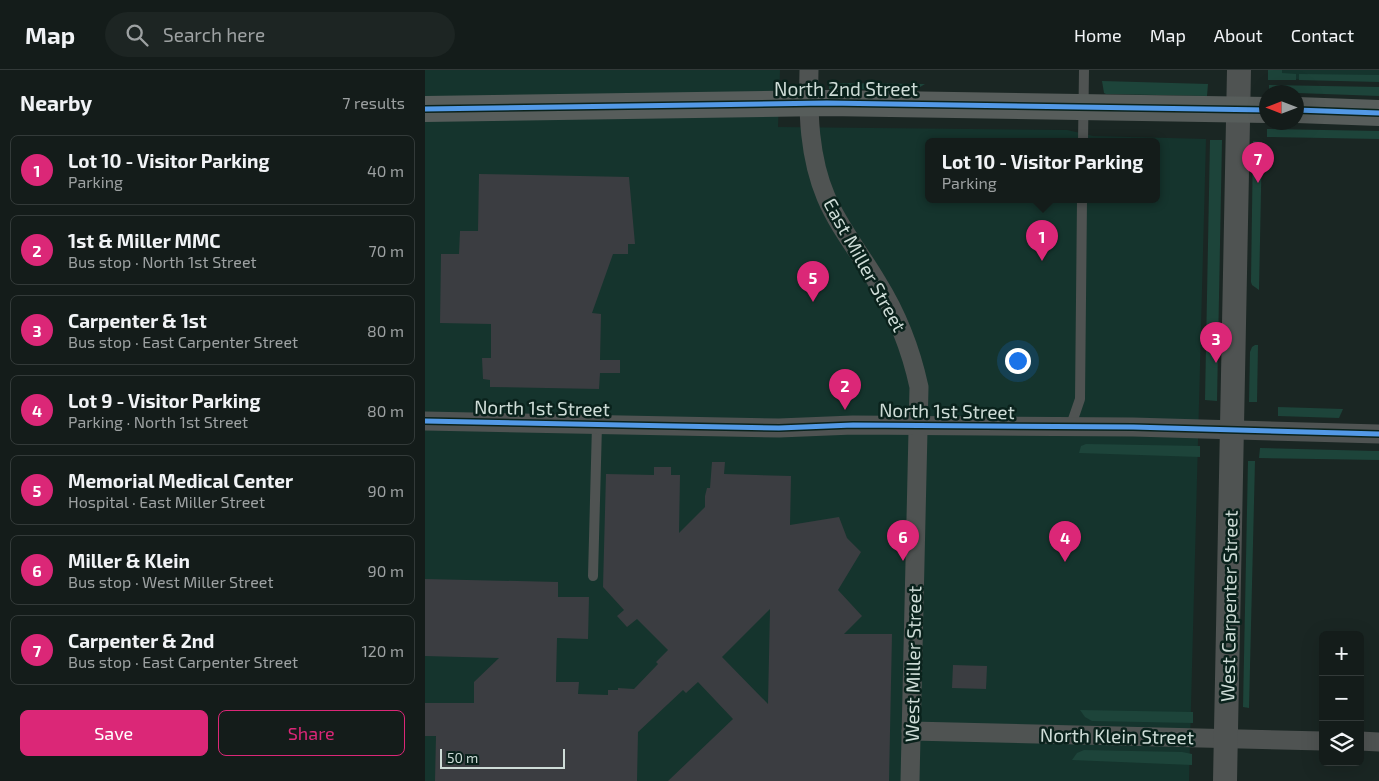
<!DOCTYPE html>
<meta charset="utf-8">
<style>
body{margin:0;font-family:"Exo 2",sans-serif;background:#1d2523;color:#f1f3f6}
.controls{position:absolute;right:15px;bottom:15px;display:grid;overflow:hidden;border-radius:8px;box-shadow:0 5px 20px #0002}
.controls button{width:45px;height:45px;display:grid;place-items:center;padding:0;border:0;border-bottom:1px solid #333a39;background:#141c1a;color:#f1f3f6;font:25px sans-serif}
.compass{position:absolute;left:834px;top:15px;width:45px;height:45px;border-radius:50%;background:#141c1a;box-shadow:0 5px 20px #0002;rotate:270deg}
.scale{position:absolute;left:15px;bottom:12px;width:125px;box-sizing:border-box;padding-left:5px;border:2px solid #cedcd7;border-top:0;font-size:14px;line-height:18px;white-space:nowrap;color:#cedcd7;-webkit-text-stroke:4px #0a221c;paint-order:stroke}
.you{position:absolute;left:592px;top:290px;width:18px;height:18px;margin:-12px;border:4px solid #fff;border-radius:50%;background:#1a73e8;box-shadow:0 0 0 8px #1a73e833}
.badge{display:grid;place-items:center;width:32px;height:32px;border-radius:50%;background:#db2777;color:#fff;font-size:16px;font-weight:700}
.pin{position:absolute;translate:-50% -41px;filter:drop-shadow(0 1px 2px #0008)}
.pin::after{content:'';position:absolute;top:26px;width:18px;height:15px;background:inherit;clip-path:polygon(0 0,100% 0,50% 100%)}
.popup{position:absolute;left:500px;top:68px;width:235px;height:65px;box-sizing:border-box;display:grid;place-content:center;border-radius:8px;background:#141c1a;filter:drop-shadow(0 1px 4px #0005);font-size:16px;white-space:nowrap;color:#9da1a2}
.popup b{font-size:19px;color:#f1f3f6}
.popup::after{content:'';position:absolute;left:50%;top:100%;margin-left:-10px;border:10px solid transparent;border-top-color:#141c1a}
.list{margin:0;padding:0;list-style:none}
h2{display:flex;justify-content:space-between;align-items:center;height:65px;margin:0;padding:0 20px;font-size:21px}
h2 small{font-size:16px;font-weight:400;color:#9da1a2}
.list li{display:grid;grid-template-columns:32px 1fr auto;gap:15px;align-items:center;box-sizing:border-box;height:70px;margin:0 10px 10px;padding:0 10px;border:1px solid #333a39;border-radius:8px}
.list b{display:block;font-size:19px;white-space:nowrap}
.list p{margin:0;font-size:16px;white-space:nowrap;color:#9da1a2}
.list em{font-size:16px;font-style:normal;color:#9da1a2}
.actions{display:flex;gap:10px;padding:15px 20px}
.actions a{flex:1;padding:11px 0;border:1px solid #db2777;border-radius:8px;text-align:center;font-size:18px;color:#db2777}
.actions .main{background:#db2777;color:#fff}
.icon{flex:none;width:28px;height:28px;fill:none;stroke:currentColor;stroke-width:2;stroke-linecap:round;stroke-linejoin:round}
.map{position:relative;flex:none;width:954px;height:711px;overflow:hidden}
header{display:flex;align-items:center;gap:30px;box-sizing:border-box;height:70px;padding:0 25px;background:#141c1a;border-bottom:1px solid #333a39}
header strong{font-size:24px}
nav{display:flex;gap:28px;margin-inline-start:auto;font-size:18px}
.search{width:350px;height:45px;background:#1d2523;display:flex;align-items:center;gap:12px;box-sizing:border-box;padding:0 18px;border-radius:28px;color:#9da1a2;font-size:19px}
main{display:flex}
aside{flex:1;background:#141c1a}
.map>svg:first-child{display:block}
</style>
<header>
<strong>Map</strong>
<div class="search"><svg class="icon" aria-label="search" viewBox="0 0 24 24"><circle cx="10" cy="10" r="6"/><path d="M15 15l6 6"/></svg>Search here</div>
<nav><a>Home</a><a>Map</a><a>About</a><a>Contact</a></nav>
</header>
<main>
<aside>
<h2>Nearby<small>7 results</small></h2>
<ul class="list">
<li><span class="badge">1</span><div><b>Lot 10 - Visitor Parking</b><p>Parking</p></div><em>40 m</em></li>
<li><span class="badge">2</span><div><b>1st &amp; Miller MMC</b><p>Bus stop · North 1st Street</p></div><em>70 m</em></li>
<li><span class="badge">3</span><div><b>Carpenter &amp; 1st</b><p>Bus stop · East Carpenter Street</p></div><em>80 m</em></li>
<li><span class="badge">4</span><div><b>Lot 9 - Visitor Parking</b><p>Parking · North 1st Street</p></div><em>80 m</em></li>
<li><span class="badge">5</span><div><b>Memorial Medical Center</b><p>Hospital · East Miller Street</p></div><em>90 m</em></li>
<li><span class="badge">6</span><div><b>Miller &amp; Klein</b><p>Bus stop · West Miller Street</p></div><em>90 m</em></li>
<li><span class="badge">7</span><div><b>Carpenter &amp; 2nd</b><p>Bus stop · East Carpenter Street</p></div><em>120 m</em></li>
</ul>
<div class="actions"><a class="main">Save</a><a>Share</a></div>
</aside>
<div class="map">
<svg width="954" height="711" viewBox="0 0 954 711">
<rect width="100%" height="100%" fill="#1a2623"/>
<g fill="#15342d" fill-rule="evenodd">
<path d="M0,0H355L353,57L642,60L668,66L781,69L764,711H0ZM503,72H731V130H503Z"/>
<polygon points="843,0 954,0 954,11 843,9"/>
</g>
<g fill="#1d443a">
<polygon points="843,0 857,0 857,3 871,4 871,10 843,10"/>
<polygon points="874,4 954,5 954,12 874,10"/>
<polygon points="677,11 783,14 782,26 681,24 679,23"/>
<polygon points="404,13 500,14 490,20 404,19"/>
<polygon points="844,15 954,17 954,26 844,22"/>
<polygon points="842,59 954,61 954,69 842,67"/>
<polygon points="785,70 797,70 792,331 780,330"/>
<polygon points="828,71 837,72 834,220 827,215 826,212"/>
<polygon points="830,275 833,275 832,332 824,332 825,282 827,277"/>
<polygon points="853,337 918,339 914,348 853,346"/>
<polygon points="661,374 775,376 775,387 654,383 656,376"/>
<polygon points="835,378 950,381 954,381 954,390 834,388"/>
<polygon points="823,391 830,391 824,638 818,637"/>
<polygon points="655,640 768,642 768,653 667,651 660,647"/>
<polygon points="659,680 757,682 767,684 767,695 647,690 652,683"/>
</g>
<g fill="#3b3d41" fill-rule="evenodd">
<polygon points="54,104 204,107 210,174 203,174 203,184 188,184 167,243 176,244 175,290 195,290 195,303 175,303 174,319 65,317 65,310 58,309 57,288 66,288 66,254 15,253 16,184 34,184 35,161 53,161"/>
<path d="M287,392H300L299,404L366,406L365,455L414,447L422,468L436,482L413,520L437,546L419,564H467L464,711H243L308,649L273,612L261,623L258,620L213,662L212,711H10L11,666H0V633H49V612L74,588L0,586V509L133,512V527H164L163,569L132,568L131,612H154L153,624L183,625V620H193V618L209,619L233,594L231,592L243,580L212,549L202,557L192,546L199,540L178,517L181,404L229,405V397H246V405H255L254,463L280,437V426L282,418H285ZM345,539L343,634L297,587Z"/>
<polygon points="528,595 562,596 561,619 527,618"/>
</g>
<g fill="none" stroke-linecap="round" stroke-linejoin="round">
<g stroke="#4f5352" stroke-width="10">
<polyline points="658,72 659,0"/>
<polyline points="645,358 655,329 657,130"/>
<polyline points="168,506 172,355"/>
</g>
<g stroke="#4f5352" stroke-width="19">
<path d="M384,0C383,43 384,87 401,127C414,158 435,183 452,212C472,244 486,280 494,317L485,711"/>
<polyline points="0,351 354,358 428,355 708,357 954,364"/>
<polyline points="486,661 898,671"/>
<polyline points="935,671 954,672"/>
</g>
<polyline stroke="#4f5352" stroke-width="24" points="800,711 814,0"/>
<g stroke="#575d5b" stroke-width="26">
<polyline points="0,39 402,33 842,40"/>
<polyline points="872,40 954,43"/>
</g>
<defs>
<g id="cycleway">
<polyline points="0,39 402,33 842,40"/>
<polyline points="872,40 954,43"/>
<polyline points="0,351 354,358 428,355 708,357 954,364"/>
</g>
</defs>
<use href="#cycleway" stroke="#0a221c" stroke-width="8"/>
<use href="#cycleway" stroke="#5399e6" stroke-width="5"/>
</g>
<g text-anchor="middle" stroke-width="5" stroke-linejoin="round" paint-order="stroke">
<g font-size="19" fill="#cedcd7" stroke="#0a221c">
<text x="421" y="26">North 2nd Street</text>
<text transform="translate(440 195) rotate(61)" y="7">East Miller Street</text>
<text transform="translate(117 338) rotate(1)" y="7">North 1st Street</text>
<text transform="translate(522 341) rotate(1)" y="7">North 1st Street</text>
<text transform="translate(804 536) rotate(-89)" y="7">West Carpenter Street</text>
<text transform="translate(488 594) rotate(-89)" y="7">West Miller Street</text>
<text transform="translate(692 666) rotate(1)" y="7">North Klein Street</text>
</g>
</g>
</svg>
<div class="controls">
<button>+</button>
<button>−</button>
<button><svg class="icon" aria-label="layers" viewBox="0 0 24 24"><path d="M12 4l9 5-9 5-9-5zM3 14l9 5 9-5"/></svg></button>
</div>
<svg class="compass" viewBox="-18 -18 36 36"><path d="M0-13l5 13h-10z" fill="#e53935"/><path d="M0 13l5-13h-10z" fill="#9da1a2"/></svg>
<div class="scale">50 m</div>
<div class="you"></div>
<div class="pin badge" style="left:617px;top:191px">1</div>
<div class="popup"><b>Lot 10 - Visitor Parking</b>Parking</div>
<div class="pin badge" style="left:420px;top:340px">2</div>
<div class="pin badge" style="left:791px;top:293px">3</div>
<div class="pin badge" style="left:640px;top:492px">4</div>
<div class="pin badge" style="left:388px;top:232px">5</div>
<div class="pin badge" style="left:478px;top:491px">6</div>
<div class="pin badge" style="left:833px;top:113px">7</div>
</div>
</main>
